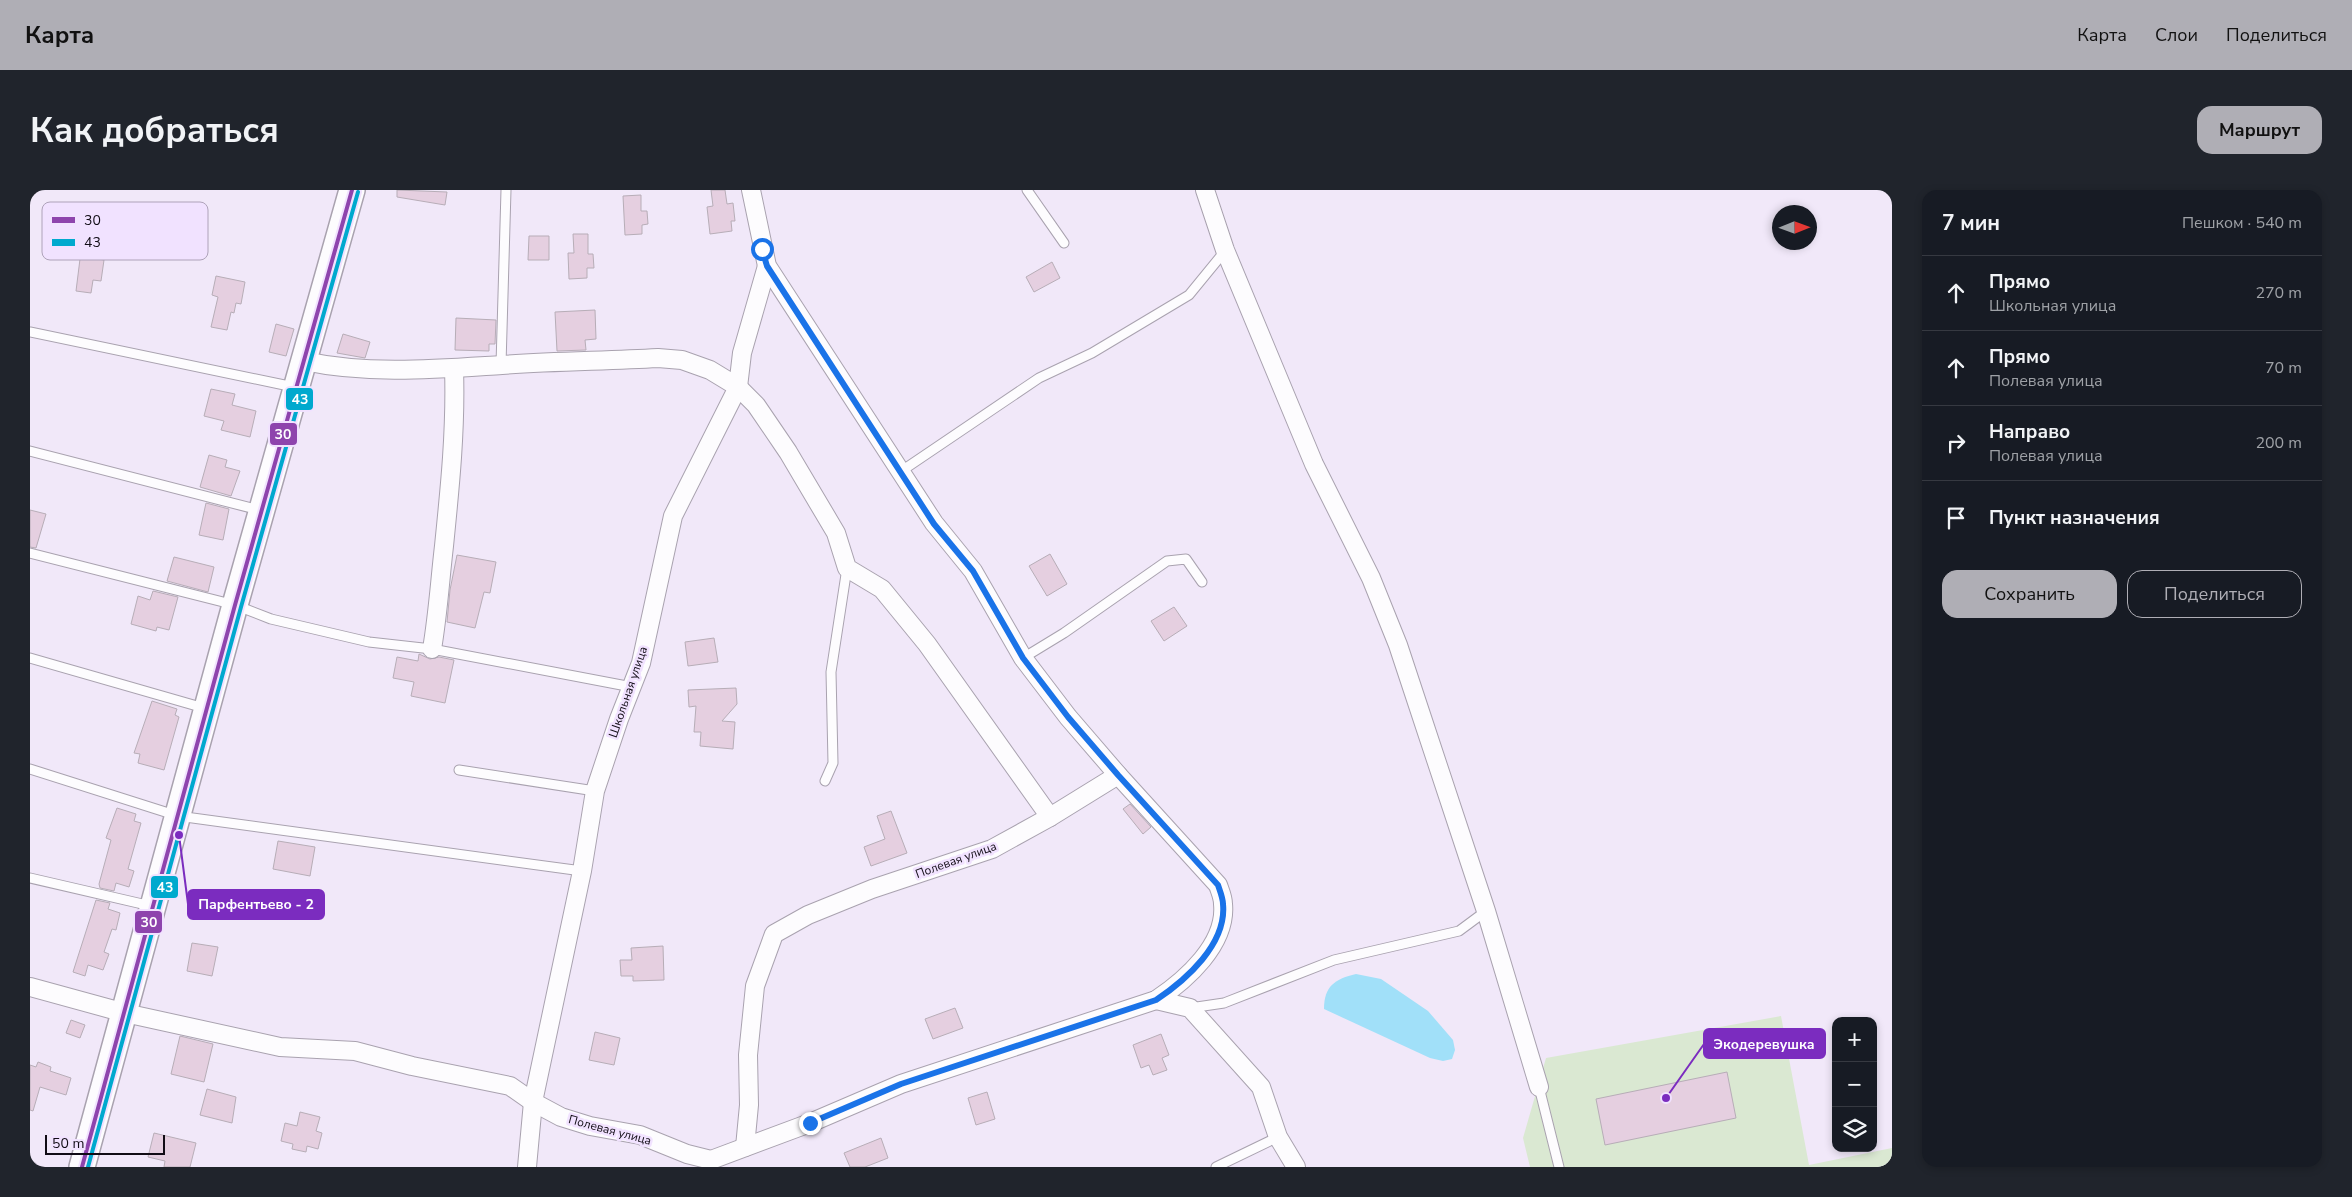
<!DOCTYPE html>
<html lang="ru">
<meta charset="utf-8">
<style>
body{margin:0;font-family:"Nunito Sans",sans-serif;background:#20242c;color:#f1f3f6}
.controls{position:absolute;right:15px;bottom:15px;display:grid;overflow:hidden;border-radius:10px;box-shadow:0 2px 8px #0003}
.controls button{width:45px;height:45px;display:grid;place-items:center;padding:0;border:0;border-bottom:1px solid #363941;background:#171b24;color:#f1f3f6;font:25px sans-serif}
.compass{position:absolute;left:1742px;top:15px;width:45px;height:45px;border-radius:50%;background:#171b24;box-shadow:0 2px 8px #0003;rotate:89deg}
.scale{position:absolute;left:15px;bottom:12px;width:120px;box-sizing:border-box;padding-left:5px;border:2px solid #110c15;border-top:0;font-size:14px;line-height:18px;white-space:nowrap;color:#110c15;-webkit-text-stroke:4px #f1e2ff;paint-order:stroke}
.stop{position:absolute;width:15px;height:15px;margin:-11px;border:4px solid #1a73e8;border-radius:50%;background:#fff}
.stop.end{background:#1a73e8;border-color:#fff;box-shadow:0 1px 5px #0008}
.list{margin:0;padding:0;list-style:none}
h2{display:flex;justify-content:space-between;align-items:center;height:65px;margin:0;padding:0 20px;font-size:21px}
h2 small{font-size:16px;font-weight:400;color:#9ea1a6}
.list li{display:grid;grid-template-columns:32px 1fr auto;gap:15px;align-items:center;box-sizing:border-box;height:75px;padding:0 20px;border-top:1px solid #363941}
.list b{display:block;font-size:19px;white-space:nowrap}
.list p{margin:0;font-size:16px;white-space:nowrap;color:#9ea1a6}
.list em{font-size:16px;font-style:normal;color:#9ea1a6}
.actions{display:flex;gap:10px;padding:15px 20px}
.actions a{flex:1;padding:11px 0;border:1px solid #afaeb5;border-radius:15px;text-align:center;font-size:18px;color:#afaeb5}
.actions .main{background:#afaeb5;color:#111}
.icon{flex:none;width:28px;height:28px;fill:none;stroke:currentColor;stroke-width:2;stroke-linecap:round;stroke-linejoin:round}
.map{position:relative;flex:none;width:1862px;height:977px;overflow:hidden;border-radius:15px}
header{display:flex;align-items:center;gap:30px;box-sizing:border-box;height:70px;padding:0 25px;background:#afaeb5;color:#111}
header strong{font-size:24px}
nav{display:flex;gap:28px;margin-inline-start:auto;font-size:18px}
.intro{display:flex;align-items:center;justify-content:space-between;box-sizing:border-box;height:120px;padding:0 30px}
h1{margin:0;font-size:35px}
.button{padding:12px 22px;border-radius:15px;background:#afaeb5;color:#111;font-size:18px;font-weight:700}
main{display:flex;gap:30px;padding:0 30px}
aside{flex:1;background:#171b24;border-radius:15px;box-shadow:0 2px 8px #0003}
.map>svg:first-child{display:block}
</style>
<header>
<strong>Карта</strong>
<nav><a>Карта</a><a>Слои</a><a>Поделиться</a></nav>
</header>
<div class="intro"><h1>Как добраться</h1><a class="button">Маршрут</a></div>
<main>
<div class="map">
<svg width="1862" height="977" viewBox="0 0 1862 977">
<rect width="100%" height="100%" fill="#f1e8f9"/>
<polygon fill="#dae8d2" points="1751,826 1779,975 1862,958 1862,977 1500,977 1493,948 1516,868"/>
<path fill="#a1e0f9" d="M1326,784L1351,789L1398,821L1423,850L1425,860L1422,869L1413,871L1400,868L1294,819C1294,796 1305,789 1326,784Z"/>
<g fill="#e5cfe0" stroke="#b7adb7">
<polygon points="367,0 417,2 415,15 367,7"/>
<polygon points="681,0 695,0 697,14 703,13 705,31 701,31 702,41 680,44 677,17 683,16"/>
<polygon points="611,5 611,21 617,21 618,34 612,35 612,44 595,45 593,6"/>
<polygon points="543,44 558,44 558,64 563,64 564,78 557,78 557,88 539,89 538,63 544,63"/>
<polygon points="499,46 519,46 519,70 498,70"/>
<polygon points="51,61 69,63 68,69 74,70 71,91 63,90 61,103 46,101"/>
<polygon points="1022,72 1030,88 1004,102 996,87"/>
<polygon points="186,86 215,92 211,114 206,113 204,123 201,122 197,140 181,137 188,107 182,105"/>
<polygon points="565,120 566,149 555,150 556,160 527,161 525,122"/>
<polygon points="426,128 466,130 465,154 459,154 459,161 425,160"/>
<polygon points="246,134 264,139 256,166 239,162"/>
<polygon points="313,144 340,152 335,168 307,163"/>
<polygon points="181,199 205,204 202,215 226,221 220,247 191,240 194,231 174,226"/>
<polygon points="179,265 197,270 195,277 210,281 201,306 170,297"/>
<polygon points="176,313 199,319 193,350 169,345"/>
<polygon points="0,320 16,324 6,358 0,357"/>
<polygon points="1020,364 1037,394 1017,406 999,376"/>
<polygon points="427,365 466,372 460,403 454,402 445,438 417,432 420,400"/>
<polygon points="144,367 184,377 178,402 137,391"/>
<polygon points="123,401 148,407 139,440 127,437 126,441 101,434 108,406 120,410"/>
<polygon points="1144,417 1157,436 1134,451 1121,431"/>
<polygon points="684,448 688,472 658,476 655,452"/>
<polygon points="389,464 400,469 409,467 424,470 415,513 381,506 384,492 363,488 367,467 388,471"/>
<polygon points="706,498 707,514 692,531 705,532 703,559 670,556 671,542 664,542 666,516 659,517 658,500"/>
<polygon points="122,511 147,519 145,525 149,527 134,580 108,573 110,564 104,563"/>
<polygon points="1100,614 1121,637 1113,644 1093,619"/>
<polygon points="87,618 106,624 104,631 111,633 98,679 104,681 99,697 86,693 84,701 70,698 69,694 81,650 76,648"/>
<polygon points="861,621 877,663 841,676 834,657 855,649 847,626"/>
<polygon points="248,651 285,657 280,686 243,679"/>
<polygon points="66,710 80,713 78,719 90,723 86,740 82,739 74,762 79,764 73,780 58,775 55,786 43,782"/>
<polygon points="162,753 188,757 182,786 157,781"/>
<polygon points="633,756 634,790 603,791 603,786 591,786 590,770 602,770 601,758"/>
<polygon points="925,818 933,838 903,849 895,829"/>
<polygon points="41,830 55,835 50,848 36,843"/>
<polygon points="565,842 590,848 584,875 559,870"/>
<polygon points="1131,844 1139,865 1132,868 1137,880 1123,885 1119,875 1111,878 1103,855"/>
<polygon points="150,846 183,854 174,892 141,884"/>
<polygon points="8,872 21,877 20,881 41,888 36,905 10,897 3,921 0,920 0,875 6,877"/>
<polygon points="1697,882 1706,928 1575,955 1566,909"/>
<polygon points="177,899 206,907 202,933 170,925"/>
<polygon points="957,902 965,929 946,935 938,908"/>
<polygon points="270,922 290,927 286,941 292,943 288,959 277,956 276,962 262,959 263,954 251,951 255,933 267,936"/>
<polygon points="124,943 166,953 160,977 134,977 135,971 118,967"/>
<polygon points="851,948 858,968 835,977 820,977 814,963"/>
</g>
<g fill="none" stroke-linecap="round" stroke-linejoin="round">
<defs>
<g id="lane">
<polyline points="997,0 1034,53"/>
<polyline points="0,142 264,197"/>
<polyline points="471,175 476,0"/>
<polyline points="0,261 229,320"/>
<polyline points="870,282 1009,188 1062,163 1159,105 1195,61"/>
<polyline points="0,363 205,415 241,429 339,452 402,459 602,497"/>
<polyline points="0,468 174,518"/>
<polyline points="993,468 1034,443 1137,371 1156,369 1172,392"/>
<polyline points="0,579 148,626 552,681"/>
<polyline points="429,580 565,601"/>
<polyline points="795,591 803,573 801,482 817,378"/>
<polyline points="0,688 121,716"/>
<polyline points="1160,818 1194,813 1304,770 1429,741 1456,721"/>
<polyline points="1509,897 1529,977"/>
<polyline points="0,976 2,977"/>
<polyline points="1186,977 1248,947"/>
</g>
<g id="street">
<polyline points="1175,0 1195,60 1284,274 1341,388 1368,455 1456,721 1509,897"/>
<path d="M274,171C339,185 407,179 472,175C524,171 576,171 628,168L652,170L680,180L708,197L726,215L758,262L806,343L817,378L852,399L897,454L1020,627"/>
<path d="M402,459C408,424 410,390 414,356C420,297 426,238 424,179"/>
<path d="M0,797L95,823L250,857L325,861L382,876L480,896L503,912L531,927L560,936L610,945L657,964L681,970L780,933L871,894L1126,810C1156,790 1197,754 1193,714C1193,707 1190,701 1188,695L1088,585L1038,527L993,468L943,381L904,333L737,76L721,0"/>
<polyline points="1126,810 1160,818 1231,897 1248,947 1266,977"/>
<polyline points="715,957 719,915 718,865 725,796 744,744 778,725 842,699 962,659 1020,627 1088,585"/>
<polyline points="497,977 503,912 552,681 565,601 589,529 611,473 643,326 708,197 712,163 737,76"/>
</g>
<polyline id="secondary" points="52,977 205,415 322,0"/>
</defs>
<use href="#lane" stroke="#a9a2af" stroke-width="11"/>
<use href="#street" stroke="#a9a2af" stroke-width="20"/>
<use href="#secondary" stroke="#a9a2af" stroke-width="28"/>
<use href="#lane" stroke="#fdfcfe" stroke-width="9"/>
<use href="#street" stroke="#fdfcfe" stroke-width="18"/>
<use href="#secondary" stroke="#fdfcfe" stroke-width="25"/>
<defs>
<polyline id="bus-1" points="52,977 205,415 322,0"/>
<polyline id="bus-2" points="58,977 211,417 328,2"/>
</defs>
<use href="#bus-1" stroke="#f1e2ff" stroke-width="8"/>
<use href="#bus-2" stroke="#f1e2ff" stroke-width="8"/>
<use href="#bus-1" stroke="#8e44ad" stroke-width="4"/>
<use href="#bus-2" stroke="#00a9ce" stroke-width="4"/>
</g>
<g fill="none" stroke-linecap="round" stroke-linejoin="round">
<path stroke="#1a73e8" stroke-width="6" d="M732,59L737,76L904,334L943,381L993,468L1038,527L1088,585L1188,695C1190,701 1193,708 1193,714C1197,754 1156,790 1126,810L871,894L780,933"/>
</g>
<g text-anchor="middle" stroke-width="5" stroke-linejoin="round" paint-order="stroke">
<g font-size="12" fill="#110c15" stroke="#f1e2ff">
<text transform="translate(598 502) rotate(-71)" y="4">Школьная улица</text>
<text transform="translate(926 670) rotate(-20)" y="4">Полевая улица</text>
<text transform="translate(580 940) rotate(15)" y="4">Полевая улица</text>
</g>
</g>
<rect x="12" y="12" width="166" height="58" rx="8" fill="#f1e2ff" stroke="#aea2b9" stroke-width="1"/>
<rect x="22" y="27" width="23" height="6" fill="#8e44ad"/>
<rect x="22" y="49" width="23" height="7" fill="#00a9ce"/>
<g font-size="14" fill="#110c15">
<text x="54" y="35">30</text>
<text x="54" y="57">43</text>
</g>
<path fill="none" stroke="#7b2cbf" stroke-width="2" d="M149 645L158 714M1636 908L1674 854"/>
<g fill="#7b2cbf" stroke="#f1e2ff" stroke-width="2">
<circle cx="149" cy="645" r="5"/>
<circle cx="1636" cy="908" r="5"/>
</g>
<g fill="#7b2cbf" stroke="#7b2cbf" stroke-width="2">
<rect x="158" y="700" width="136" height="29" rx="5"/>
<rect x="1674" y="839" width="121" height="29" rx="5"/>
</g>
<g font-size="14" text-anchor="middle" font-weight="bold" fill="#fff">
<text x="226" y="719">Парфентьево - 2</text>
<text x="1734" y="859">Экодеревушка</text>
</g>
<g stroke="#f1e2ff" stroke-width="2">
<rect x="255" y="197" width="29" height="24" rx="5" fill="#00a9ce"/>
<rect x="239" y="232" width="29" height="24" rx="5" fill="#8e44ad"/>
<rect x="120" y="685" width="29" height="24" rx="5" fill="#00a9ce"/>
<rect x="104" y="720" width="29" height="24" rx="5" fill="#8e44ad"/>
</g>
<g font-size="14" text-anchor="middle" font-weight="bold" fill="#fff">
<text x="270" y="214">43</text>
<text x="253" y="249">30</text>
<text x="135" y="702">43</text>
<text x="119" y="737">30</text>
</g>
</svg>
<div class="controls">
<button>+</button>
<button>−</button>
<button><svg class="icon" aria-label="layers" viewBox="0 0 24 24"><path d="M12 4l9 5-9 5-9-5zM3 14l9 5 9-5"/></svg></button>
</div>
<svg class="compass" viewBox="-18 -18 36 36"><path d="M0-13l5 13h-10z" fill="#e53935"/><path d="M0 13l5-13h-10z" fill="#9ea1a6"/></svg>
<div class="scale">50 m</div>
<div class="stop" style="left:732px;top:59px"></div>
<div class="stop end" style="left:780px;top:933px"></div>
</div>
<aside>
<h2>7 мин<small>Пешком · 540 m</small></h2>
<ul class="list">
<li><svg class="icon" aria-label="ahead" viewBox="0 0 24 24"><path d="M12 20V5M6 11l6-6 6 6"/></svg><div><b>Прямо</b><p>Школьная улица</p></div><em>270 m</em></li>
<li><svg class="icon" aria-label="ahead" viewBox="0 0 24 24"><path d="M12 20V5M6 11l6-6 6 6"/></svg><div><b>Прямо</b><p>Полевая улица</p></div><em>70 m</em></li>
<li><svg class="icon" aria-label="right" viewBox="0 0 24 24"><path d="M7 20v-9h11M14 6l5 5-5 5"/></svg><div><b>Направо</b><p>Полевая улица</p></div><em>200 m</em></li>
<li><svg class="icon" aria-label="arrive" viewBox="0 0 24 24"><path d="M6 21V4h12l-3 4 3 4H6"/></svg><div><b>Пункт назначения</b></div></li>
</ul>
<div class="actions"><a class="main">Сохранить</a><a>Поделиться</a></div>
</aside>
</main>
